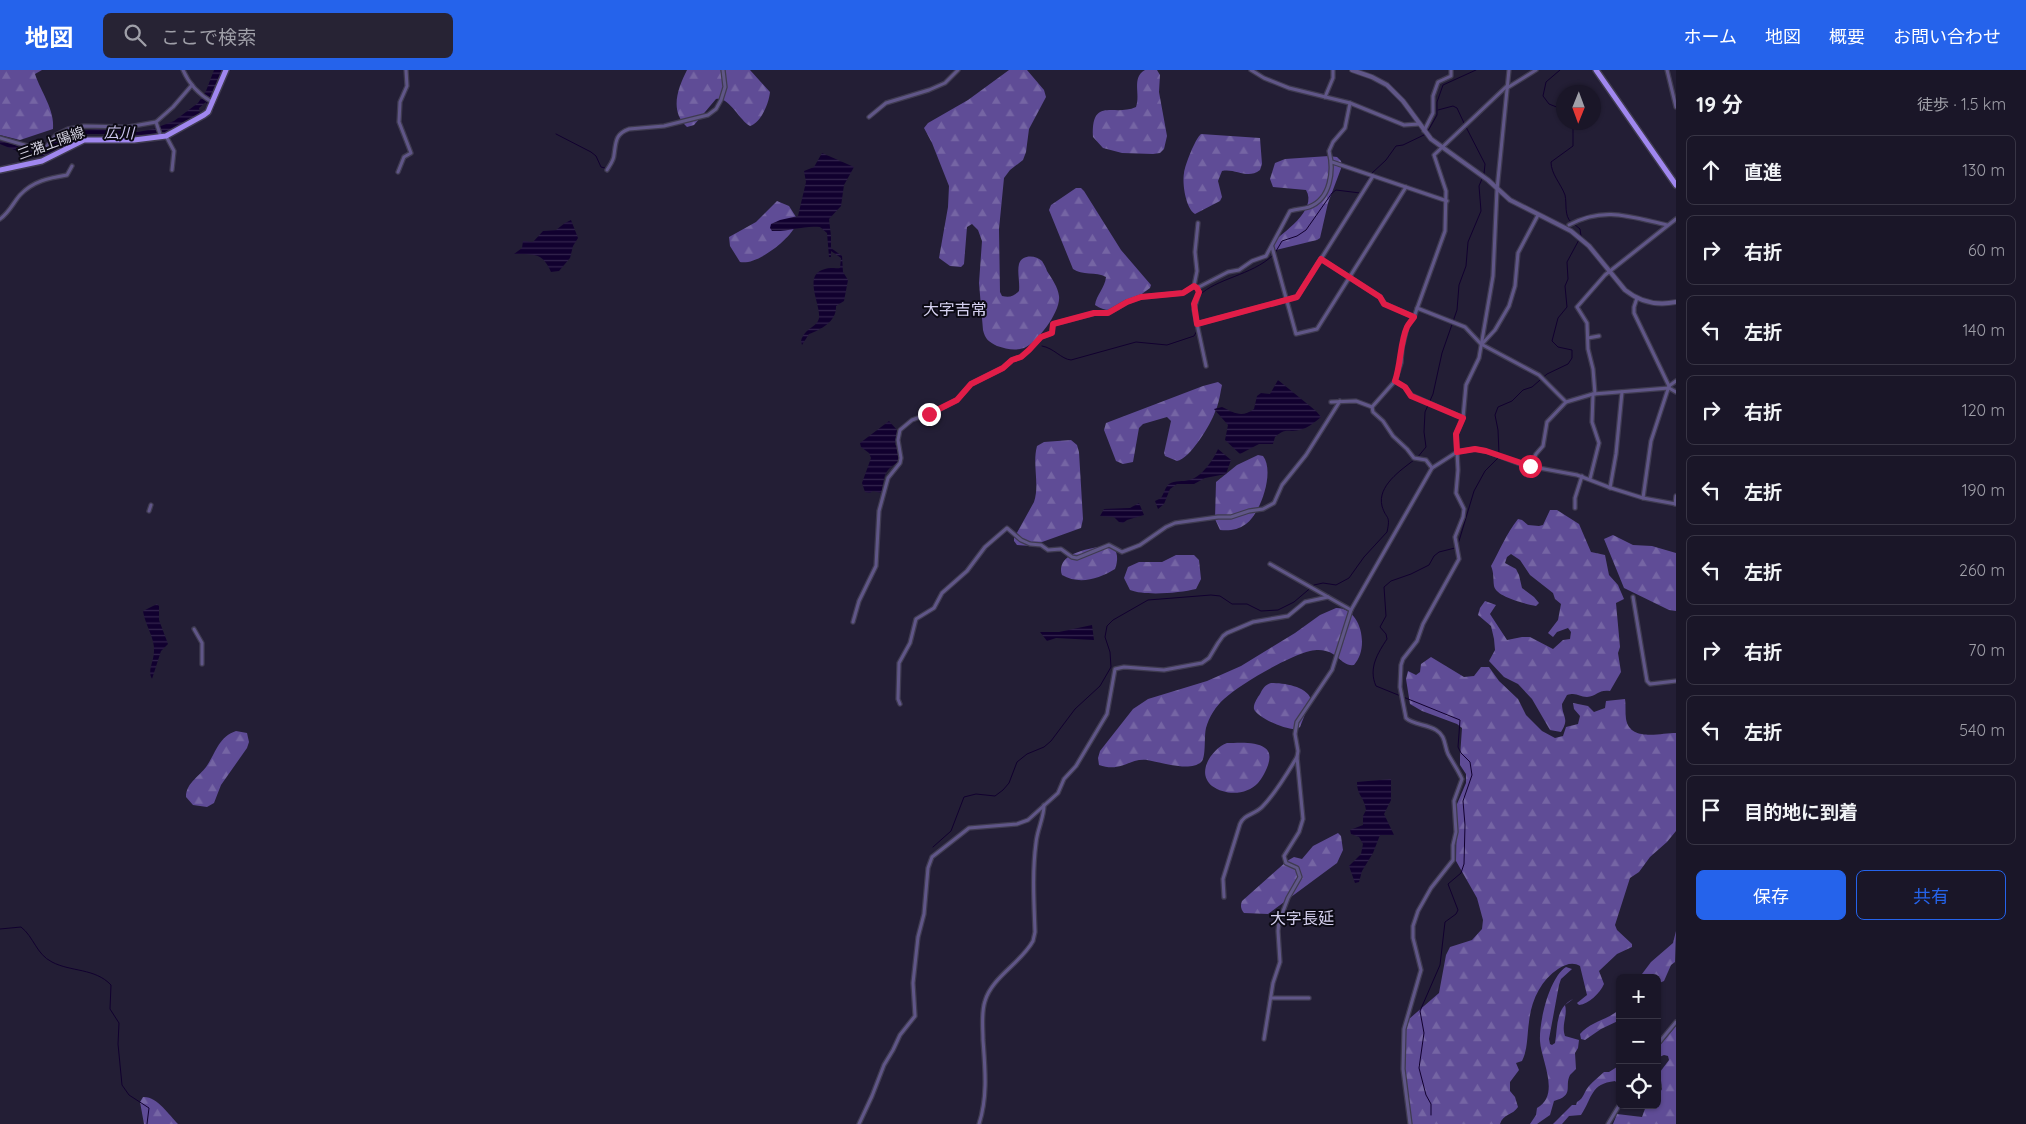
<!DOCTYPE html>
<html lang="ja">
<meta charset="utf-8">
<style>
body{margin:0;font-family:Quicksand,"Noto Sans JP",sans-serif;background:#272334;color:#f1f3f6}
.controls{position:absolute;right:15px;bottom:15px;display:grid;overflow:hidden;border-radius:8px;box-shadow:0 1px 4px #0004}
.controls button{width:45px;height:45px;display:grid;place-items:center;padding:0;border:0;border-bottom:1px solid #383545;background:#1a1628;color:#f1f3f6;font:25px sans-serif}
.compass{position:absolute;left:1556px;top:15px;width:45px;height:45px;border-radius:50%;background:#1a1628;box-shadow:0 1px 4px #0004;rotate:181deg}
.stop{position:absolute;width:15px;height:15px;margin:-11px;border:4px solid #e11d48;border-radius:50%;background:#fff}
.stop.end{background:#e11d48;border-color:#fff;box-shadow:0 1px 5px #0008}
.list{margin:0;padding:0;list-style:none}
h2{display:flex;justify-content:space-between;align-items:center;height:65px;margin:0;padding:0 20px;font-size:21px}
h2 small{font-size:16px;font-weight:400;color:#9f9fa8}
.list li{display:grid;grid-template-columns:32px 1fr auto;gap:15px;align-items:center;box-sizing:border-box;height:70px;margin:0 10px 10px;padding:0 10px;border:1px solid #383545;border-radius:8px}
.list b{display:block;font-size:19px;white-space:nowrap}
.list em{font-size:16px;font-style:normal;color:#9f9fa8}
.actions{display:flex;gap:10px;padding:15px 20px}
.actions a{flex:1;padding:11px 0;border:1px solid #2563eb;border-radius:8px;text-align:center;font-size:18px;color:#2563eb}
.actions .main{background:#2563eb;color:#fff}
.icon{flex:none;width:28px;height:28px;fill:none;stroke:currentColor;stroke-width:2;stroke-linecap:round;stroke-linejoin:round}
.map{position:relative;flex:none;width:1676px;height:1054px;overflow:hidden}
header{display:flex;align-items:center;gap:30px;box-sizing:border-box;height:70px;padding:0 25px;background:#2563eb;color:#fff}
header strong{font-size:24px}
nav{display:flex;gap:28px;margin-inline-start:auto;font-size:18px}
.search{width:350px;height:45px;background:#272334;display:flex;align-items:center;gap:12px;box-sizing:border-box;padding:0 18px;border-radius:8px;color:#9f9fa8;font-size:19px}
main{display:flex}
aside{flex:1;background:#1a1628}
.map>svg:first-child{display:block}
</style>
<header>
<strong>地図</strong>
<div class="search"><svg class="icon" aria-label="search" viewBox="0 0 24 24"><circle cx="10" cy="10" r="6"/><path d="M15 15l6 6"/></svg>ここで検索</div>
<nav><a>ホーム</a><a>地図</a><a>概要</a><a>お問い合わせ</a></nav>
</header>
<main>
<div class="map">
<svg width="1676" height="1054" viewBox="0 0 1676 1054">
<defs>
<pattern id="forest-firs" width="22" height="20" patternUnits="userSpaceOnUse" patternTransform="scale(1.25)"><rect width="22" height="20" fill="#5f4c96"/><path d="M5 1l3.5 6h-7zM16 11l3.5 6h-7z" fill="#7565a4"/></pattern>
<pattern id="water-rules" width="6" height="5" patternUnits="userSpaceOnUse" patternTransform="scale(1.25)"><rect width="6" height="5" fill="#11002f"/><path d="M0 2.5h6" fill="none" stroke="#33244d"/></pattern>
</defs>
<rect width="100%" height="100%" fill="#231e35"/>
<g fill="url(#forest-firs)">
<path d="M0,0H42L35,4C41,22 55,40 53,59L20,70L0,65Z"/>
<path d="M687,0H750L770,22C769,33 761,53 750,56C739,50 729,26 716,29L694,55L687,57C669,41 678,18 687,0Z"/>
<path d="M1009,0H1027L1044,20L1046,27L1029,59L1026,82L1023,90L1010,100L1004,108L999,159L1000,222L1002,226C1010,228 1014,226 1019,221C1020,212 1017,202 1019,194C1022,184 1036,185 1042,191C1044,194 1046,198 1047,201C1052,209 1058,217 1059,226C1061,241 1038,272 1024,278C1015,281 1006,279 997,276C989,272 985,269 983,260L979,213L982,171L978,160L972,154L967,157L964,194L961,197L950,196L939,188L948,137L949,116L932,73L924,58L928,53L968,30Z"/>
<path d="M1145,0H1157L1160,5L1159,22L1167,66L1164,79L1160,83L1153,84L1122,83L1103,78L1093,67C1091,26 1114,47 1136,37C1141,24 1131,8 1145,0Z"/>
<path d="M1201,64L1260,68L1262,94L1260,100C1247,110 1236,98 1222,101L1218,111L1222,127L1220,131L1195,144C1186,139 1182,114 1184,103C1185,95 1195,69 1201,64Z"/>
<path d="M1329,86L1337,87L1341,91L1342,96L1328,133L1320,168L1317,170L1276,180H1270V174C1283,163 1318,140 1306,120L1273,117L1270,109L1275,93L1285,89Z"/>
<path d="M1076,118H1081L1084,121L1121,180L1151,215L1150,218C1133,230 1115,249 1095,235C1096,225 1105,218 1106,207C1096,201 1082,206 1073,199L1049,140L1051,135Z"/>
<path d="M777,131L789,136L798,150C794,167 757,196 740,192L730,176L729,167L756,152Z"/>
<path d="M1218,312L1222,315C1220,324 1219,334 1215,342C1211,354 1190,389 1177,391L1165,386L1164,383L1171,351L1167,347L1143,354L1139,358L1133,392L1123,394L1116,391L1104,360L1106,353L1203,316Z"/>
<path d="M1071,370L1077,375L1079,382L1083,449L1081,458L1031,476L1017,475L1014,471V468L1034,432C1040,414 1032,395 1037,376L1044,372Z"/>
<path d="M1258,385L1263,386C1275,401 1261,443 1246,454C1238,460 1229,461 1220,460L1215,449L1216,412L1237,395Z"/>
<path d="M1550,440H1557L1579,454L1591,482L1605,485L1609,505L1618,515L1624,529L1616,533L1620,577L1618,583L1621,602L1610,621C1599,619 1597,626 1587,627C1579,627 1577,622 1567,625L1562,634C1562,647 1570,648 1561,662L1550,660L1532,629L1518,614L1504,607L1489,591L1495,580L1494,569L1491,556L1478,545L1480,538L1485,531L1496,535L1490,544L1507,570L1522,567H1530L1553,579L1563,570L1570,569L1571,562L1568,558L1557,562L1553,567L1548,563L1558,550L1561,534L1555,529L1553,523L1530,505L1520,490L1511,484L1507,487L1505,493L1516,499L1519,505L1522,518L1534,527L1539,533L1536,536C1526,534 1496,527 1494,516C1493,508 1494,503 1491,496C1500,480 1506,464 1518,449L1522,450L1528,455L1539,456L1543,455Z"/>
<polygon points="1613,465 1633,475 1652,476 1676,483 1676,541 1669,540 1624,518 1604,469"/>
<path d="M1110,475C1119,480 1118,491 1115,499C1099,509 1079,515 1062,505C1055,481 1095,478 1110,475Z"/>
<path d="M1176,485H1194L1199,490L1201,509L1196,519C1180,523 1145,526 1130,520L1124,508L1128,497L1139,492H1162Z"/>
<path d="M1336,538C1361,537 1370,578 1354,595C1339,597 1337,575 1310,581C1289,586 1240,614 1224,629C1216,636 1209,647 1206,658C1204,666 1206,686 1202,691C1192,703 1160,692 1147,690C1129,688 1121,703 1099,695L1098,688L1100,681L1133,639L1148,629L1207,611L1241,596L1295,563L1320,545Z"/>
<path d="M1431,587L1464,607L1474,606L1481,597H1489L1499,611L1518,629L1526,645L1542,661L1555,668L1563,666L1566,657L1578,654L1580,646L1574,639L1573,633L1588,636L1594,642L1605,638L1606,631L1625,629C1626,635 1625,642 1626,649C1630,672 1660,663 1676,663V761L1667,772L1650,787L1639,802L1630,808L1615,855L1617,860L1632,874V877L1617,884L1599,901L1604,914C1600,923 1589,934 1579,935L1577,933L1587,925L1580,896C1573,892 1566,894 1558,899C1541,910 1531,931 1529,952C1527,965 1528,979 1522,991L1516,993L1519,1000L1510,1012V1021L1515,1027L1518,1037C1513,1045 1503,1044 1500,1054H1411V1049L1405,999L1406,960L1409,949L1439,923L1446,885L1450,877L1472,870L1482,859L1483,850L1477,828L1456,791L1457,734L1466,713V704L1460,695V687L1462,658L1457,654L1422,641L1410,634L1406,609L1408,601L1416,605L1420,602L1421,594Z"/>
<path d="M1271,613C1284,613 1306,616 1311,629L1300,657L1297,659C1288,661 1257,648 1254,639C1253,634 1258,627 1260,624C1263,618 1265,615 1271,613Z"/>
<path d="M236,661L247,663L249,672L247,678L221,715L214,733L207,737L193,735L186,727C186,712 201,706 208,694C217,680 219,667 236,661Z"/>
<path d="M1227,673C1238,673 1256,671 1265,678C1276,685 1264,706 1258,713C1247,725 1226,726 1212,716C1195,702 1213,678 1227,673Z"/>
<path d="M1338,763L1341,766L1343,780L1337,793L1268,844L1244,843C1241,839 1240,836 1242,831L1287,791L1294,787L1302,789L1313,776Z"/>
<polygon points="1676,861 1675,892 1671,895 1664,911 1657,914 1657,908 1639,908 1651,892 1673,873"/>
<path d="M1566,897L1572,899L1561,909L1559,915L1549,969L1550,974L1552,975L1555,973C1558,957 1555,938 1573,929L1565,935C1568,946 1561,954 1565,966L1579,970L1578,978L1575,983L1576,999C1574,1001 1572,1003 1570,1005C1564,1017 1575,1025 1554,1031L1550,1045L1537,1054H1530L1536,1045L1537,1038C1561,1025 1541,990 1540,971C1539,952 1549,908 1566,897Z"/>
<path d="M1620,939V950L1601,959L1585,970L1581,969L1580,964C1591,951 1608,950 1620,939Z"/>
<polygon points="1676,956 1676,1054 1613,1054 1617,1044 1642,1047 1646,1036 1657,1035 1657,1028 1662,1019 1660,1002 1669,990 1668,986 1664,985 1657,988 1661,974"/>
<path d="M1620,995V1016L1615,1011C1590,1014 1593,1027 1581,1045L1569,1046L1562,1054H1553L1572,1035H1576L1577,1032C1585,1027 1583,1023 1589,1016C1593,1011 1599,1007 1604,1002H1609Z"/>
<path d="M143,1027C157,1026 169,1045 178,1054H144L140,1032Z"/>
</g>
<g fill="url(#water-rules)">
<path d="M214,0H223L206,41L204,40L207,35L206,32L199,38L200,44L166,63L141,68L134,64H87L66,67L60,72L55,83L48,87L22,83L0,74V70C16,72 37,91 52,79L54,69L63,63L97,59L138,62L153,59L174,51L198,33L206,21Z"/>
<path d="M822,83L854,97L844,115L841,136L829,149L831,166V178L842,186L843,202L848,210L844,231L836,236C837,251 821,260 809,264L802,275L801,271C805,257 817,258 819,248C821,235 802,204 825,199C830,197 835,199 840,198L841,188L831,181V187H829L827,163L820,157C804,155 788,162 772,161L770,158L771,154L780,150L798,146L806,112L804,101L814,97Z"/>
<path d="M571,150L578,168L573,176L570,188L559,201L551,202C542,181 533,185 514,184L522,178L523,171L533,172L543,161L556,160L565,153Z"/>
<path d="M1278,310L1316,341L1321,347C1315,352 1307,359 1299,360C1287,363 1287,357 1275,367L1273,374H1259L1240,384L1225,370L1228,355L1214,339L1222,337C1234,343 1242,348 1254,339L1257,326L1261,323L1270,324Z"/>
<path d="M889,351L897,360L895,375L899,377C904,396 893,391 886,403C883,409 883,417 881,423L873,421L870,423L865,422L862,413L871,388L869,383L861,377L860,373Z"/>
<path d="M1218,379L1231,390L1226,404L1205,408L1194,414H1177L1170,419L1164,434L1158,439L1155,431L1161,428C1164,424 1165,417 1169,414C1175,410 1183,412 1189,410C1201,408 1214,389 1218,379Z"/>
<polygon points="1139,433 1144,445 1127,450 1123,453 1119,452 1114,447 1100,446 1104,439 1130,438"/>
<path d="M157,534L159,536V550L168,574L161,581L152,609C147,600 154,592 154,581C155,568 145,555 143,541Z"/>
<polygon points="1092,555 1094,570 1056,568 1047,571 1040,562 1059,562"/>
<path d="M1391,709V730L1384,744L1394,765H1380L1373,783L1362,801L1359,812L1355,813L1349,796L1361,784L1363,774L1359,767L1351,764L1350,760L1363,755V746L1366,740C1364,726 1357,726 1357,712Z"/>
</g>
<g fill="none" stroke-linecap="round" stroke-linejoin="round">
<g stroke="#11002f" stroke-width="1">
<polyline points="1560,0 1546,12 1543,26 1549,34 1564,40"/>
<polyline points="213,40 226,6 230,0"/>
<polyline points="1438,40 1453,36 1457,38 1464,53"/>
<polyline points="1428,61 1437,45 1437,32 1443,15 1476,0"/>
<polyline points="556,64 591,82 596,86 601,97 605,98"/>
<path d="M1571,152C1564,146 1567,134 1565,125C1561,114 1551,104 1551,92L1573,76V52"/>
<polyline points="1275,183 1282,171 1297,166 1306,160 1332,123 1336,120 1360,123 1371,104 1386,90 1396,76 1403,75 1426,64"/>
<path d="M1200,225C1215,209 1252,205 1272,186"/>
<polyline points="1195,249 1196,257"/>
<path d="M1042,276C1054,278 1061,289 1071,290L1136,272L1167,275L1194,266L1197,261"/>
<polyline points="1499,384 1498,360 1495,345 1498,337 1512,331 1523,320 1532,317 1547,304 1568,294 1572,288 1572,280 1558,277 1552,271 1558,248 1567,237 1565,216 1568,209 1567,192 1581,166 1580,159 1574,154"/>
<polyline points="1417,388 1426,377 1424,362 1425,342 1433,324 1442,283 1457,240 1459,215 1466,196 1468,172 1481,141 1479,116 1484,104 1485,94 1466,57"/>
<path d="M933,777L951,761L964,727L976,724L995,726L1003,720L1009,713L1017,692L1027,684L1044,677L1051,671L1075,639L1100,616L1111,597L1110,582L1105,567L1107,556L1113,550L1148,530L1211,525L1220,526L1232,534H1247L1261,541L1278,540L1294,532L1314,515L1323,513L1336,515L1349,508L1364,487L1387,462C1391,444 1386,450 1382,436C1377,416 1401,400 1414,390"/>
<path d="M0,859L21,857C34,867 36,884 52,892C71,902 95,898 111,915L110,939L119,953L118,974L122,1015L129,1025L149,1038L147,1054"/>
<path d="M1431,1045V1034L1426,1025L1419,998L1424,963L1420,941L1440,895L1445,852L1456,844L1458,840L1448,814L1461,803L1464,794L1465,755L1463,731L1472,705L1470,692L1461,683L1458,677L1460,650L1376,616C1368,598 1378,583 1387,569L1386,564L1380,557L1386,546L1384,517L1391,511L1411,504L1429,495L1434,486L1439,482L1455,478L1459,471L1474,421L1485,401L1498,388"/>
</g>
<defs>
<g id="minor">
<path d="M183,0C189,14 198,24 212,32"/>
<polyline points="1251,0 1264,8 1289,18 1350,33 1404,55 1419,54"/>
<polyline points="1667,0 1676,37"/>
<polyline points="1507,18 1536,0"/>
<polyline points="1325,27 1333,8 1333,0"/>
<polyline points="869,47 886,33 929,20 945,13 958,0"/>
<polyline points="156,52 161,67"/>
<polyline points="1424,61 1433,43 1433,26 1438,12 1451,6 1451,0"/>
<polyline points="166,66 174,81 172,100"/>
<polyline points="0,68 38,79 47,76 56,65 68,59 84,56 128,57 156,52 173,37 192,15"/>
<polyline points="1332,92 1447,131"/>
<path d="M607,100C610,95 614,90 614,85C616,72 615,64 629,59L664,56L708,45L716,39L721,30L725,17L723,0"/>
<polyline points="398,102 404,87 411,83 399,52 400,32 407,16 406,0"/>
<path d="M0,149C9,143 13,133 20,125C33,111 49,108 67,105L72,96"/>
<path d="M1569,155C1604,136 1631,147 1667,155"/>
<polyline points="1272,177 1296,264 1317,259 1406,117"/>
<polyline points="1321,189 1380,227 1385,234 1414,247"/>
<path d="M1194,216L1197,218L1228,202L1239,200L1252,191L1266,186L1290,141C1296,139 1303,139 1309,137C1331,129 1334,100 1329,81L1333,72L1345,58L1350,33"/>
<polyline points="1197,218 1199,222 1194,240 1206,296"/>
<polyline points="1637,228 1634,237 1634,243 1669,316 1651,371 1643,428"/>
<polyline points="1417,238 1465,257 1481,274 1539,305 1566,332"/>
<polyline points="1197,254 1297,227 1373,106"/>
<polyline points="1588,268 1599,266"/>
<polyline points="1482,274 1495,260 1509,236 1515,216 1518,183 1538,145"/>
<polyline points="1395,311 1405,317 1411,325 1463,348"/>
<polyline points="1669,316 1676,311"/>
<polyline points="1595,324 1593,299 1588,279 1587,253 1577,237 1605,205 1676,149"/>
<polyline points="1331,332 1356,331 1372,337 1373,342 1383,351 1393,366 1407,379 1414,388 1426,390 1432,398"/>
<polyline points="1372,337 1395,311 1401,293 1402,278 1407,257 1414,247 1445,161 1446,121 1434,85 1507,16"/>
<polyline points="1530,396 1536,384 1543,376 1547,352 1566,332 1593,324 1669,318 1676,322"/>
<polyline points="1590,409 1599,373 1592,352 1593,324"/>
<polyline points="1610,418 1616,384 1622,322"/>
<polyline points="1675,434 1676,426"/>
<polyline points="1575,438 1575,428 1582,406"/>
<polyline points="149,441 151,435"/>
<polyline points="1270,494 1351,540"/>
<polyline points="1633,527 1647,611 1650,614 1676,611"/>
<polyline points="853,552 859,531 876,496 879,441 888,408 900,393 901,388 898,370 900,360 912,350 936,341 957,330 971,314 1003,298 1012,290 1021,287 1029,280 1041,267 1052,263 1053,254 1095,243 1108,243 1127,232 1141,227 1183,223 1194,216 1197,201 1195,182 1198,153"/>
<polyline points="194,559 202,573 202,594"/>
<polyline points="900,634 898,629 899,593 910,573 916,549 934,538 942,523 967,501 985,477 1007,458 1021,470 1030,474 1041,475 1048,480 1061,479 1072,487 1077,488 1109,475 1122,482 1140,475 1166,457 1175,453 1218,447 1231,447 1249,441 1263,439 1274,433 1282,415 1306,385 1340,331"/>
<path d="M1224,827L1223,809L1240,754C1244,744 1254,745 1262,737C1275,724 1287,704 1297,687"/>
<polyline points="1272,928 1309,928"/>
<polyline points="1264,969 1273,913 1280,892 1278,861 1279,852 1288,828 1300,807 1297,798 1286,793 1284,786 1299,762 1303,749 1297,687 1298,681 1295,664 1297,652 1332,600 1351,540 1432,398 1457,382 1475,379 1486,381 1523,395 1577,405 1611,418 1643,428 1676,434"/>
<polyline points="1657,975 1676,952"/>
<polyline points="1657,1009 1659,1017 1657,1023"/>
<polyline points="859,1054 872,1026 884,995 893,980 900,965 915,946 913,913 918,867 924,844 928,798 932,787 969,758 1017,754 1028,750 1058,723 1064,709 1076,696 1107,644 1115,599 1124,597 1164,600 1202,593 1209,588 1218,573 1223,566 1227,563 1253,552 1288,546 1305,532 1328,527"/>
<path d="M979,1054C988,1026 985,998 983,970C983,957 981,943 985,931C992,907 1021,893 1033,871L1035,862C1034,833 1032,803 1036,773C1037,760 1044,748 1044,735"/>
<path d="M1410,1054L1403,999L1404,959L1421,900L1413,868V856L1418,841L1431,818L1453,790V775L1456,762L1454,731L1462,709C1458,700 1453,693 1448,684C1444,675 1446,666 1436,660C1427,654 1413,655 1406,648L1400,617L1401,595L1403,589L1417,571L1423,554L1459,489L1455,467L1463,447L1464,439L1456,423L1458,400L1456,364L1463,348L1466,315L1479,288L1493,206L1497,120L1509,0"/>
<polyline points="1608,1054 1620,1034"/>
</g>
<path id="tertiary" d="M1352,0L1372,7L1387,15L1403,31L1431,69L1488,110L1510,130L1571,161L1589,176L1625,220C1640,232 1657,236 1676,232"/>
<g id="primary">
<polyline points="1596,0 1676,115"/>
<polyline points="0,100 42,91 84,70 134,70 166,66 204,45 208,42 226,0"/>
</g>
</defs>
<use href="#minor" stroke="#3f3b50" stroke-width="5.5"/>
<use href="#tertiary" stroke="#3f3b50" stroke-width="6"/>
<use href="#primary" stroke="#3f3b50" stroke-width="8"/>
<use href="#minor" stroke="#605688" stroke-width="3"/>
<use href="#tertiary" stroke="#605688" stroke-width="4"/>
<use href="#primary" stroke="#a087ef" stroke-width="5"/>
</g>
<g fill="none" stroke-linecap="round" stroke-linejoin="round">
<path stroke="#e11d48" stroke-width="6" d="M929,344L957,330L971,314L1003,298L1012,290L1021,287L1029,280L1041,267L1052,263L1053,254L1094,243H1108L1127,232L1141,227L1183,223L1194,216L1197,218L1199,222L1194,234L1197,254L1297,227L1321,189L1380,227L1384,234L1414,247C1412,250 1409,253 1407,257C1400,272 1401,294 1395,311L1405,317L1411,326L1463,348L1456,364L1457,382L1475,379L1486,381L1530,396"/>
</g>
<g text-anchor="middle" stroke-width="4" stroke-linejoin="round" paint-order="stroke">
<g font-size="14" fill="#d3d1e0" stroke="#0c0a14">
<text transform="translate(51 73) rotate(-20)" y="5">三潴上陽線</text>
</g>
<g font-size="15" font-style="italic" fill="#ccc5ef" stroke="#0c0a14">
<text transform="translate(119 63) rotate(1)" y="5">広川</text>
</g>
<g font-size="16" fill="#d6d1f0" stroke="#0c0a14">
<text x="955" y="245">大字吉常</text>
<text x="1302" y="854">大字長延</text>
</g>
</g>
</svg>
<div class="controls">
<button>+</button>
<button>−</button>
<button><svg class="icon" aria-label="locate" viewBox="0 0 24 24"><circle cx="12" cy="12" r="6"/><path d="M12 2v4M12 18v4M2 12h4M18 12h4"/></svg></button>
</div>
<svg class="compass" viewBox="-18 -18 36 36"><path d="M0-13l5 13h-10z" fill="#e53935"/><path d="M0 13l5-13h-10z" fill="#9f9fa8"/></svg>
<div class="stop" style="left:1530px;top:396px"></div>
<div class="stop end" style="left:929px;top:344px"></div>
</div>
<aside>
<h2>19 分<small>徒歩 · 1.5 km</small></h2>
<ul class="list">
<li><svg class="icon" aria-label="ahead" viewBox="0 0 24 24"><path d="M12 20V5M6 11l6-6 6 6"/></svg><div><b>直進</b></div><em>130 m</em></li>
<li><svg class="icon" aria-label="right" viewBox="0 0 24 24"><path d="M7 20v-9h11M14 6l5 5-5 5"/></svg><div><b>右折</b></div><em>60 m</em></li>
<li><svg class="icon" aria-label="left" viewBox="0 0 24 24"><path d="M17 20v-9H6M10 6l-5 5 5 5"/></svg><div><b>左折</b></div><em>140 m</em></li>
<li><svg class="icon" aria-label="right" viewBox="0 0 24 24"><path d="M7 20v-9h11M14 6l5 5-5 5"/></svg><div><b>右折</b></div><em>120 m</em></li>
<li><svg class="icon" aria-label="left" viewBox="0 0 24 24"><path d="M17 20v-9H6M10 6l-5 5 5 5"/></svg><div><b>左折</b></div><em>190 m</em></li>
<li><svg class="icon" aria-label="left" viewBox="0 0 24 24"><path d="M17 20v-9H6M10 6l-5 5 5 5"/></svg><div><b>左折</b></div><em>260 m</em></li>
<li><svg class="icon" aria-label="right" viewBox="0 0 24 24"><path d="M7 20v-9h11M14 6l5 5-5 5"/></svg><div><b>右折</b></div><em>70 m</em></li>
<li><svg class="icon" aria-label="left" viewBox="0 0 24 24"><path d="M17 20v-9H6M10 6l-5 5 5 5"/></svg><div><b>左折</b></div><em>540 m</em></li>
<li><svg class="icon" aria-label="arrive" viewBox="0 0 24 24"><path d="M6 21V4h12l-3 4 3 4H6"/></svg><div><b>目的地に到着</b></div></li>
</ul>
<div class="actions"><a class="main">保存</a><a>共有</a></div>
</aside>
</main>
